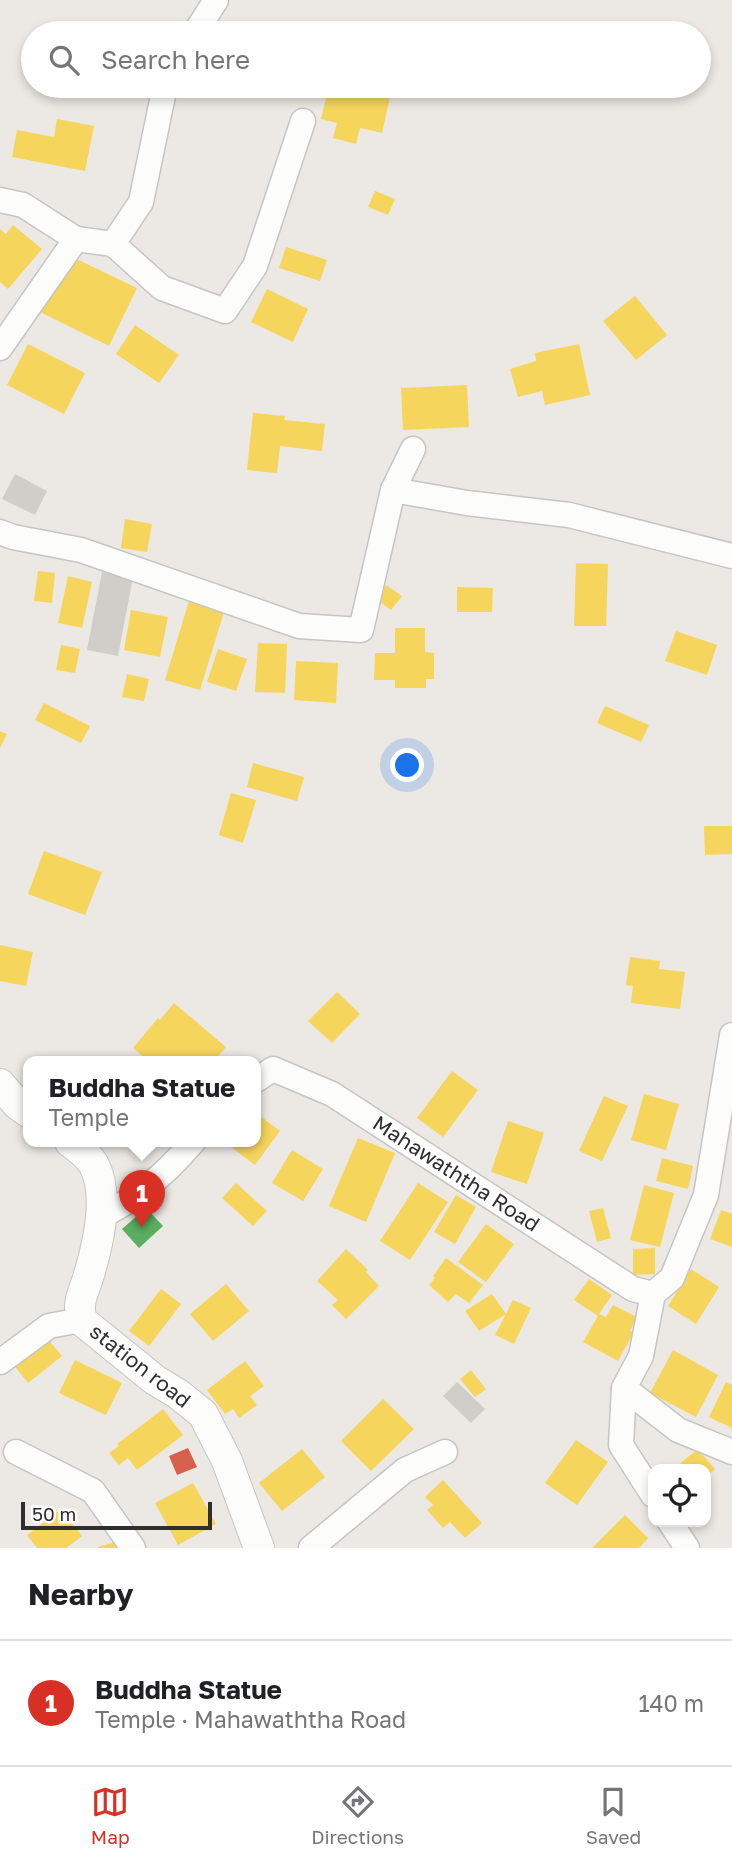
<!DOCTYPE html>
<meta charset="utf-8">
<style>
body{margin:0;font-family:"Golos Text",sans-serif;background:#f6f6f6;color:#202124}
.controls{position:absolute;right:21px;bottom:21px;display:grid;overflow:hidden;border-radius:14px;box-shadow:0 4px 10px #0003}
.controls button{width:63px;height:63px;display:grid;place-items:center;padding:0;border:0;border-bottom:2px solid #e0e0e0;background:#fff;color:#202124;font:35px sans-serif}
.scale{position:absolute;left:21px;bottom:18px;width:191px;box-sizing:border-box;padding-left:7px;border:4px solid #2e2e2e;border-top:0;font-size:19px;line-height:24px;white-space:nowrap;color:#2e2e2e;-webkit-text-stroke:5px #fff;paint-order:stroke}
.you{position:absolute;left:408px;top:766px;width:24px;height:24px;margin:-18px;border:5px solid #fff;border-radius:50%;background:#1a73e8;box-shadow:0 0 0 10px #1a73e833}
.badge{display:grid;place-items:center;width:46px;height:46px;border-radius:50%;background:#d93025;color:#fff;font-size:23px;font-weight:700}
.pin{position:absolute;translate:-50% -58px;filter:drop-shadow(0 2px 4px #0008)}
.pin::after{content:'';position:absolute;top:37px;width:24px;height:21px;background:inherit;clip-path:polygon(0 0,100% 0,50% 100%)}
.popup{position:absolute;left:23px;top:1056px;width:238px;height:91px;box-sizing:border-box;display:grid;place-content:center;border-radius:14px;background:#fff;filter:drop-shadow(0 2px 5px #0005);font-size:23px;white-space:nowrap;color:#757577}
.popup b{font-size:26px;color:#202124}
.popup::after{content:'';position:absolute;left:50%;top:100%;margin-left:-14px;border:14px solid transparent;border-top-color:#fff}
.list{margin:0;padding:0;list-style:none}
h2{display:flex;justify-content:space-between;align-items:center;height:91px;margin:0;padding:0 28px;font-size:30px}
h2 small{font-size:23px;font-weight:400;color:#757577}
.list li{display:grid;grid-template-columns:46px 1fr auto;gap:21px;align-items:center;box-sizing:border-box;height:126px;padding:0 28px;border-top:2px solid #e0e0e0}
.list b{display:block;font-size:26px;white-space:nowrap}
.list p{margin:0;font-size:23px;white-space:nowrap;color:#757577}
.list em{font-size:23px;font-style:normal;color:#757577}
.icon{flex:none;width:38px;height:38px;fill:none;stroke:currentColor;stroke-width:2;stroke-linecap:round;stroke-linejoin:round}
.map{position:relative;flex:none;width:732px;height:1548px;overflow:hidden}
.search{position:absolute;background:#fff;box-shadow:0 4px 10px #0003;left:21px;right:21px;top:21px;height:77px;display:flex;align-items:center;gap:18px;box-sizing:border-box;padding:0 24px;border-radius:38px;color:#757577;font-size:26px}
.sheet{height:217px;background:#fff}
nav{display:flex;justify-content:space-around;align-items:center;box-sizing:border-box;height:98px;border-top:2px solid #e0e0e0;background:#fff;font-size:19px;color:#757577}
nav a{display:grid;justify-items:center;gap:4px}
nav .on{color:#d93025}
.map>svg:first-child{display:block}
</style>
<div class="map">
<svg width="732" height="1548" viewBox="0 0 732 1548">
<rect width="100%" height="100%" fill="#ece8e4"/>
<g fill="#f6d55c">
<polygon points="73,86 119,86 119,96 73,94"/>
<polygon points="329,86 344,86 390,97 382,133 360,128 356,144 333,138 337,123 321,119"/>
<polygon points="57,119 94,126 85,171 12,157 17,130 54,137"/>
<polygon points="375,191 395,199 388,215 368,207"/>
<polygon points="13,225 42,249 8,289 0,282 0,229 6,234"/>
<polygon points="286,247 327,260 320,281 279,268"/>
<polygon points="68,255 137,288 109,346 40,312"/>
<polygon points="267,289 308,309 293,342 251,322"/>
<polygon points="635,296 667,335 636,360 603,321"/>
<polygon points="135,325 179,355 159,383 116,354"/>
<polygon points="28,344 85,373 64,414 7,385"/>
<polygon points="579,344 590,395 545,405 542,391 518,397 510,369 536,361 535,353"/>
<polygon points="467,385 469,427 403,430 401,388"/>
<polygon points="253,413 285,416 284,420 325,424 322,451 280,446 277,473 247,470"/>
<polygon points="125,519 152,524 147,552 121,548"/>
<polygon points="576,563 608,564 606,626 574,626"/>
<polygon points="38,571 55,573 52,603 34,601"/>
<polygon points="68,576 92,582 82,628 58,623"/>
<polygon points="386,585 402,596 391,610 376,599"/>
<polygon points="457,587 493,588 492,612 457,612"/>
<polygon points="189,601 224,612 200,690 165,680"/>
<polygon points="131,610 168,617 160,657 124,650"/>
<polygon points="395,628 425,628 425,652 434,653 434,679 426,679 426,688 395,688 395,680 374,680 375,653 395,653"/>
<polygon points="676,631 717,645 707,675 665,661"/>
<polygon points="258,643 287,644 285,693 255,692"/>
<polygon points="61,645 80,649 75,673 56,670"/>
<polygon points="218,649 247,659 236,691 207,682"/>
<polygon points="296,661 338,663 336,703 294,700"/>
<polygon points="127,674 149,679 144,701 122,697"/>
<polygon points="44,703 90,726 81,743 35,720"/>
<polygon points="605,706 649,725 641,742 597,723"/>
<polygon points="0,731 7,734 0,748"/>
<polygon points="253,763 304,777 297,801 247,787"/>
<polygon points="231,793 256,800 243,843 219,835"/>
<polygon points="704,826 732,826 732,854 705,855"/>
<polygon points="44,851 102,872 85,915 28,894"/>
<polygon points="0,945 33,952 26,986 0,981"/>
<polygon points="630,957 660,961 659,969 685,972 680,1009 631,1003 633,986 626,985"/>
<polygon points="337,992 360,1014 332,1043 308,1021"/>
<polygon points="174,1003 226,1047 213,1062 150,1062 133,1048 158,1018 160,1020"/>
<polygon points="452,1071 478,1090 443,1137 417,1118"/>
<polygon points="644,1094 679,1104 666,1150 631,1140"/>
<polygon points="604,1096 628,1106 602,1161 579,1151"/>
<polygon points="256,1113 280,1131 255,1165 224,1142 256,1142"/>
<polygon points="508,1121 544,1133 527,1184 491,1172"/>
<polygon points="358,1138 395,1153 366,1222 329,1206"/>
<polygon points="292,1150 323,1169 303,1201 272,1183"/>
<polygon points="662,1158 693,1166 688,1189 656,1181"/>
<polygon points="236,1183 267,1211 253,1226 222,1198"/>
<polygon points="418,1183 448,1202 410,1260 380,1241"/>
<polygon points="644,1185 674,1193 660,1247 630,1240"/>
<polygon points="456,1195 476,1207 455,1244 434,1232"/>
<polygon points="603,1208 611,1238 597,1242 589,1211"/>
<polygon points="721,1210 732,1214 732,1247 710,1239"/>
<polygon points="486,1224 514,1244 486,1282 458,1262"/>
<polygon points="655,1248 655,1274 633,1275 633,1249"/>
<polygon points="346,1249 368,1270 366,1272 379,1286 346,1319 332,1305 338,1300 317,1281"/>
<polygon points="446,1258 483,1285 469,1303 456,1294 448,1302 429,1285 435,1278 433,1276"/>
<polygon points="691,1269 719,1287 696,1324 668,1306"/>
<polygon points="589,1279 612,1295 599,1314 606,1317 613,1305 637,1317 630,1331 634,1332 618,1361 583,1342 598,1316 574,1300"/>
<polygon points="226,1284 249,1311 213,1341 190,1314"/>
<polygon points="161,1289 181,1304 149,1346 129,1331"/>
<polygon points="492,1294 506,1314 479,1331 465,1311"/>
<polygon points="513,1300 531,1308 514,1344 495,1335"/>
<polygon points="46,1337 62,1356 28,1383 13,1364"/>
<polygon points="673,1350 718,1375 696,1417 650,1393"/>
<polygon points="75,1360 122,1383 106,1415 59,1393"/>
<polygon points="245,1361 264,1386 250,1396 257,1405 239,1418 233,1409 225,1414 207,1390"/>
<polygon points="471,1370 486,1389 475,1397 460,1379"/>
<polygon points="726,1382 732,1385 732,1428 709,1417"/>
<polygon points="383,1399 414,1429 371,1471 341,1441"/>
<polygon points="163,1409 183,1435 137,1470 128,1458 119,1465 109,1453 119,1446 117,1444"/>
<polygon points="576,1440 608,1462 577,1505 545,1483"/>
<polygon points="302,1449 325,1477 282,1511 259,1483"/>
<polygon points="698,1449 715,1469 706,1477 706,1469 673,1469"/>
<polygon points="443,1480 482,1523 465,1538 450,1522 443,1528 427,1510 433,1505 425,1497"/>
<polygon points="193,1483 216,1524 178,1545 155,1503"/>
<polygon points="61,1509 82,1536 66,1548 37,1548 27,1535"/>
<polygon points="625,1515 648,1538 639,1548 592,1548"/>
<polygon points="122,1540 124,1548 98,1548 98,1547"/>
</g>
<polygon fill="#d6604d" points="188,1448 197,1467 177,1475 169,1456"/>
<polygon fill="#5aae61" points="146,1208 163,1226 139,1248 122,1229"/>
<g fill="#d1ceca">
<polygon points="15,474 47,491 35,515 2,499"/>
<polygon points="102,572 133,577 118,656 87,650"/>
<polygon points="457,1382 485,1409 471,1423 443,1396"/>
</g>
<g fill="none" stroke-linecap="round" stroke-linejoin="round">
<defs>
<g id="minor">
<polyline points="195,33 216,0"/>
<polyline points="0,200 23,205 76,239"/>
<polyline points="113,244 162,288 225,311 255,266 303,121"/>
<polyline points="0,348 76,239 113,244 141,202 165,86"/>
<polyline points="393,490 467,503 569,515 732,556"/>
<polyline points="0,532 13,537 81,550 299,626 361,630 393,490 413,449"/>
<polyline points="256,1080 273,1069 332,1094 633,1289 653,1294"/>
<path d="M101,1216C136,1200 168,1171 193,1142"/>
<polyline points="0,1362 49,1326 81,1320"/>
<polyline points="624,1388 678,1430 732,1452"/>
<polyline points="16,1452 93,1491 133,1548"/>
<polyline points="653,1495 621,1445 624,1388 641,1356 653,1294 672,1278 706,1195 732,1035"/>
<polyline points="670,1522 687,1548"/>
<polyline points="311,1548 405,1470 445,1452"/>
</g>
<g id="tertiary">
<polyline points="0,1084 18,1105 28,1112"/>
<path d="M70,1142C78,1148 89,1156 94,1165C110,1196 98,1245 88,1278C82,1296 78,1300 81,1320L155,1380L178,1394L203,1414L227,1461L259,1548"/>
</g>
</defs>
<use href="#minor" stroke="#c6c5c5" stroke-width="27"/>
<use href="#tertiary" stroke="#c6c5c5" stroke-width="32"/>
<use href="#minor" stroke="#fcfcfb" stroke-width="24"/>
<use href="#tertiary" stroke="#fcfcfb" stroke-width="30"/>
</g>
<g text-anchor="middle" stroke-width="7" stroke-linejoin="round" paint-order="stroke">
<g font-size="21" fill="#2e2e2e" stroke="#fff">
<text transform="translate(456 1174) rotate(33)" y="7">Mahawaththa Road</text>
<text transform="translate(140 1366) rotate(38)" y="7">station road</text>
</g>
</g>
</svg>
<div class="controls">
<button><svg class="icon" aria-label="locate" viewBox="0 0 24 24"><circle cx="12" cy="12" r="6"/><path d="M12 2v4M12 18v4M2 12h4M18 12h4"/></svg></button>
</div>
<div class="scale">50 m</div>
<div class="you"></div>
<div class="pin badge" style="left:142px;top:1228px">1</div>
<div class="popup"><b>Buddha Statue</b>Temple</div>
<div class="search"><svg class="icon" aria-label="search" viewBox="0 0 24 24"><circle cx="10" cy="10" r="6"/><path d="M15 15l6 6"/></svg>Search here</div>
</div>
<section class="sheet">
<h2>Nearby<small></small></h2>
<ul class="list">
<li><span class="badge">1</span><div><b>Buddha Statue</b><p>Temple · Mahawaththa Road</p></div><em>140 m</em></li>
</ul>
</section>
<nav>
<a class="on"><svg class="icon" aria-label="map" viewBox="0 0 24 24"><path d="M3 6l6-2 6 2 6-2v14l-6 2-6-2-6 2zM9 4v14M15 6v14"/></svg>Map</a>
<a><svg class="icon" aria-label="directions" viewBox="0 0 24 24"><path d="M12 3l9 9-9 9-9-9zM9 14v-3h6M13 9l2 2-2 2"/></svg>Directions</a>
<a><svg class="icon" aria-label="saved" viewBox="0 0 24 24"><path d="M7 4h10v16l-5-4-5 4z"/></svg>Saved</a>
</nav>
